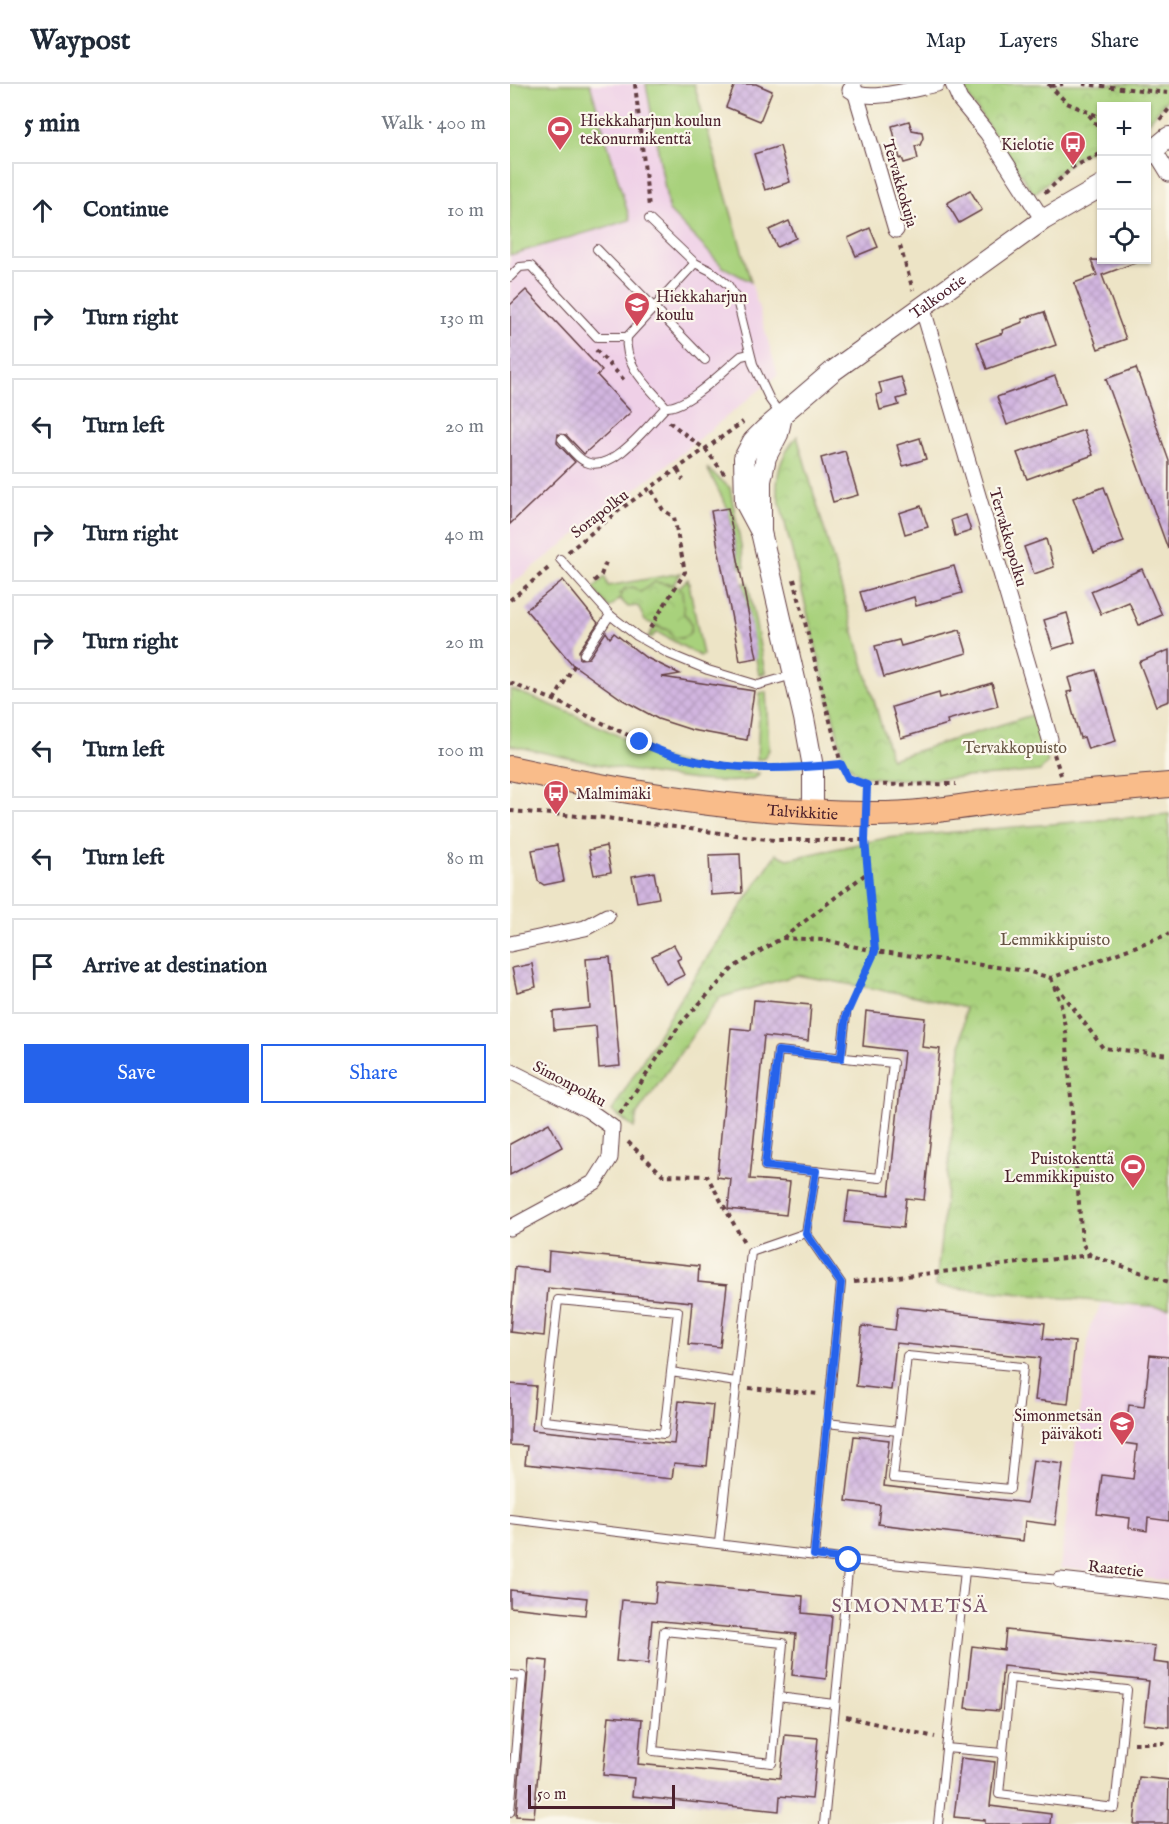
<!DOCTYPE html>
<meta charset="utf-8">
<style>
body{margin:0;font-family:"IM FELL English",serif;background:#f6f6f7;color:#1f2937}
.controls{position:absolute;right:18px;top:18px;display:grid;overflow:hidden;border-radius:0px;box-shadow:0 2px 4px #0004}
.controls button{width:54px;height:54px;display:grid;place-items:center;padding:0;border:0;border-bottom:2px solid #e0e1e3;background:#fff;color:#1f2937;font:30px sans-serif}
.scale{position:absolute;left:18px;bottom:15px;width:147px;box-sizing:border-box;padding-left:6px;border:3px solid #4a1f2b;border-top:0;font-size:16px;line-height:21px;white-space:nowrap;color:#4a1f2b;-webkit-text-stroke:4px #fbf7ec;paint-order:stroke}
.stop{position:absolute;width:18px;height:18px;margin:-14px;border:4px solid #2563eb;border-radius:50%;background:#fff}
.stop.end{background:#2563eb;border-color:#fff;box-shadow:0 2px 6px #0008}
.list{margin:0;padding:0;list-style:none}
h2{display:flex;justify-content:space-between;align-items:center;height:78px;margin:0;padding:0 24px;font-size:26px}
h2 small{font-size:20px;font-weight:400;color:#747a83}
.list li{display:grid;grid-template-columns:39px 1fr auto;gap:18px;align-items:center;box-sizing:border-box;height:96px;margin:0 12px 12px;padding:0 12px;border:2px solid #e0e1e3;border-radius:0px}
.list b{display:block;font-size:22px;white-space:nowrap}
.list em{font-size:20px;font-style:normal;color:#747a83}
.actions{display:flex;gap:12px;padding:18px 24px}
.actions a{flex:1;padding:14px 0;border:2px solid #2563eb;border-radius:0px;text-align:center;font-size:21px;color:#2563eb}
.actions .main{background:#2563eb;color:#fff}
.icon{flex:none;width:33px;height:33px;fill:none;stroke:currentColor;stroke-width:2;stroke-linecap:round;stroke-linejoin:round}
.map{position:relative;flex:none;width:659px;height:1740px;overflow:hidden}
header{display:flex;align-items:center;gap:36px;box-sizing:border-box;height:84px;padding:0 30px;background:#fff;border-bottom:2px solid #e0e1e3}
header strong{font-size:28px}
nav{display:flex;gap:33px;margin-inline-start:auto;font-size:21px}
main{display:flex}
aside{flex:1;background:#fff}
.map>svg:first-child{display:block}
</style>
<header>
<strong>Waypost</strong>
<nav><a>Map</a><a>Layers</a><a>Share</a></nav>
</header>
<main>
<aside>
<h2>5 min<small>Walk · 400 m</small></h2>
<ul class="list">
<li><svg class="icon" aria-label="ahead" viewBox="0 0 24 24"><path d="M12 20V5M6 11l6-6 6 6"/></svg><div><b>Continue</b></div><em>10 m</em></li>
<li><svg class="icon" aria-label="right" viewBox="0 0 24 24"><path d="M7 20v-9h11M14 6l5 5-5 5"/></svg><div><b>Turn right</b></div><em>130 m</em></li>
<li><svg class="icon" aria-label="left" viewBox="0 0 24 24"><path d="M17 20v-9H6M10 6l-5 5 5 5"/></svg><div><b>Turn left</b></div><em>20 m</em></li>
<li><svg class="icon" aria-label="right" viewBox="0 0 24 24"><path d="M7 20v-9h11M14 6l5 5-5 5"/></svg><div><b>Turn right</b></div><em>40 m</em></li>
<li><svg class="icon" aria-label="right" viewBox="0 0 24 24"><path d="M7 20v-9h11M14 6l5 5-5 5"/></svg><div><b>Turn right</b></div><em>20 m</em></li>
<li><svg class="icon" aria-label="left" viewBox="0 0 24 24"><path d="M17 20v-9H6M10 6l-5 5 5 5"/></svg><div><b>Turn left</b></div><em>100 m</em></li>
<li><svg class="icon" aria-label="left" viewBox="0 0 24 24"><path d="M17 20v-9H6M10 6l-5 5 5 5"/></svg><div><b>Turn left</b></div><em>80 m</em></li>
<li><svg class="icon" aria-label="arrive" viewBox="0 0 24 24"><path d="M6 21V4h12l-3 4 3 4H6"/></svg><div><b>Arrive at destination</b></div></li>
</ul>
<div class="actions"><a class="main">Save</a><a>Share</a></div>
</aside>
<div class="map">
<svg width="659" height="1740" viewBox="0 0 659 1740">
<defs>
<pattern id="park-crowns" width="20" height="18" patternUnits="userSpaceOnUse" patternTransform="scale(1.5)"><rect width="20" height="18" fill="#a8d17c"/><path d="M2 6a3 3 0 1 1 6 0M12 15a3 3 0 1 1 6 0" fill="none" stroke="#92b36b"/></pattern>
<pattern id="building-cross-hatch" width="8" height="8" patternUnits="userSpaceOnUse" patternTransform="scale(1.5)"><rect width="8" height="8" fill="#d2b6e0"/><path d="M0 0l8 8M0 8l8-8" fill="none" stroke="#b69cc0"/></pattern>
</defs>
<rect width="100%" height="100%" fill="#fbf7ec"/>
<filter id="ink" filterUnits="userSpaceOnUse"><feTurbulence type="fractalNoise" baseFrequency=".0167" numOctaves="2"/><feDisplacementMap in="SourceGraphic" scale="12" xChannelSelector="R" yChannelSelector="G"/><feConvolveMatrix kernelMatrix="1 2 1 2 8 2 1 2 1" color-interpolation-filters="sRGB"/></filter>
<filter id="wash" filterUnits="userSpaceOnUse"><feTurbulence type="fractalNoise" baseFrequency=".008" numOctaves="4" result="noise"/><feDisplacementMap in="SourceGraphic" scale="24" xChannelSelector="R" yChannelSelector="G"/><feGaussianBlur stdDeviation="1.35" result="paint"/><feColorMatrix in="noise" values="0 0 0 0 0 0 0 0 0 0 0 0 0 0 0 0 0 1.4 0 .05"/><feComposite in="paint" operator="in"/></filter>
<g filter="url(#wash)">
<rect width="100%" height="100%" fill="#ede4c6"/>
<g fill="#efd0e7">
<polygon points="0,0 184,0 268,291 147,389 0,501"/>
<polygon points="592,1220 659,1224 659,1497 550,1484 580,1242"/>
</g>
<g fill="#a8d17c" stroke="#797854" stroke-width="1.5">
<polygon points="0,0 80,0 120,136 0,171"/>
<polygon points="136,0 184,0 241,198 213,183 159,127"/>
<polygon points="197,384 220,404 235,483 230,484 218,425"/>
<polygon points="171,489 163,501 158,499 130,508 110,509 111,514 99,524 83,504 95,493 98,502"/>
<polygon points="178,495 193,571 190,572 147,548 141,554 138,553 145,542 158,546 172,507 169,503"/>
<polygon points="233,499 238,499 255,589 249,591"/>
<path d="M0,605C37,618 72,634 107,651C116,656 125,664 135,668C169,682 212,690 249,689L248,692C216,712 43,671 0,661Z"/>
<polygon points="256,608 259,666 253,675 247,675 250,609"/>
</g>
<g fill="url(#park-crowns)" stroke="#797854" stroke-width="1.5">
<polygon points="450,0 659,0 659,13 637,40 636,22 592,22 591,62 566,74 524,110"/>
<path d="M287,352L381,675L522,631L538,678L530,687C497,690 371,703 347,689C342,686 338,680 334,676L267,407C267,383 273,370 287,352Z"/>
<path d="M145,498L167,502L172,507L174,530C188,540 181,557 164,554L158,546L135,537L128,522L118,523L110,515L114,505L123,503L130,508Z"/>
<polygon points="659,730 659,1224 426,1202 455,924 406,912 287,891 209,914 127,1030 124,1044 102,1027 171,913 266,770 278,775 376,754"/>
</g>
<g id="blocks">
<g fill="url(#building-cross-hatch)">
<polygon points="225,0 246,0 262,7 250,37 216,23"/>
<polygon points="399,37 402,46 412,48 413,54 410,61 405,62 408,75 394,79 392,74 390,75 382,42"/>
<polygon points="270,62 280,98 255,106 244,70"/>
<polygon points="460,106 472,126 449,139 437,119"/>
<polygon points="279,137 286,154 267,163 259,146"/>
<polygon points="360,144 368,163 346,172 338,154"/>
<polygon points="581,176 630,177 592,191 616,255 588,265 564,199 587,191"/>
<polygon points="16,206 92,287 87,291 121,328 74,370 56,351 48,350 47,359 65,378 0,440 0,221"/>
<polygon points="534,228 546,261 477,285 467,258 493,249 492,246 513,238 512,235"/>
<polygon points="626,284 659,377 658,465 596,295"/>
<polygon points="545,292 555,320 497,341 487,313"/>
<polygon points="391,293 397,312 387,315 389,321 370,326 366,311 372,309 369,299"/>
<polygon points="574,346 583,371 517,395 507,369"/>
<polygon points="410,354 416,375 393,382 387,361"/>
<polygon points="335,367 348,411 323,418 311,374"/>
<polygon points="594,403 614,458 584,469 563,414"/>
<polygon points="411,422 418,443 395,450 389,429"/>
<polygon points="218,424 247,574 230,577 201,427"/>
<polygon points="456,431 461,447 445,452 441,436"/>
<polygon points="536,455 544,483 524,490 514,463"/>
<polygon points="444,482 452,509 406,522 404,513 356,528 350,508"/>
<polygon points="632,485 652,531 629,541 619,518 591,530 581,507"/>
<polygon points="53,496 88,539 69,567 70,575 79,574 96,548 100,554 104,549 135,573 170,590 152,593 244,607 237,656 182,646 148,635 113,616 62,580 16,526"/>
<polygon points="557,529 565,558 543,565 534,536"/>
<polygon points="450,546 457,569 374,593 365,562 389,556 391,562"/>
<polygon points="659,566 659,617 646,622 629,578"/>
<polygon points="586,586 606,657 578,665 574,653 570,654 557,608 562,607 558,594"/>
<polygon points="482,599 488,622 437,636 438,640 391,654 382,623 429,609 430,614"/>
<polygon points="47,761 54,797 34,801 28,797 22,766"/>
<polygon points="96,762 101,788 84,791 79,766"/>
<polygon points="230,770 232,809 201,811 199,771"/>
<polygon points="144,788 149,814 127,818 122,792"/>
<polygon points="164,861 171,874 167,876 174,891 156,900 142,872"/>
<polygon points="100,873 110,982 89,984 86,942 44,946 43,928 80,924 76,875"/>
<polygon points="22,880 26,903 7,908 2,884"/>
<polygon points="244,916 301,921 298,957 254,952 240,1095 280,1098 276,1131 218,1125 221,1095 207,1093 221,944 241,946"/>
<polygon points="356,927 415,934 412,963 430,965 414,1116 396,1114 393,1144 335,1138 339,1107 379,1111 394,967 353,962"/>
<polygon points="39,1039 52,1063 0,1091 0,1060"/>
<polygon points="39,1167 189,1182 188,1198 217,1201 210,1263 178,1260 182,1218 38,1204 34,1252 0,1248 5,1183 38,1187"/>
<polygon points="388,1223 535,1239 533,1255 565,1258 558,1320 525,1316 530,1274 386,1259 381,1306 346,1302 352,1242 385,1246"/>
<polygon points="640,1271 659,1273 659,1437 638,1434 637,1447 619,1444 620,1434 587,1430 592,1391 623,1395 627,1361 614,1359 619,1321 634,1323"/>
<polygon points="0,1300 26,1302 22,1346 164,1360 169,1317 203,1321 197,1382 164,1379 162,1395 15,1380 17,1362 0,1361"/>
<polygon points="344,1352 379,1356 374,1402 517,1419 523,1376 553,1380 545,1441 515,1437 513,1457 368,1440 370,1421 336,1417"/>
<polygon points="147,1498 293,1512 292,1529 322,1532 316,1595 282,1591 286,1550 142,1536 138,1580 106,1577 112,1516 145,1519"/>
<polygon points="0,1506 77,1514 75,1531 0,1523"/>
<polygon points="496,1546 645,1562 643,1578 659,1580 659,1643 634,1640 639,1597 493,1582 489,1627 455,1624 462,1562 494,1566"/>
<polygon points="19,1575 38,1577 24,1733 6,1732"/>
<polygon points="99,1632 132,1635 128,1680 270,1694 275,1651 308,1654 302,1715 270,1712 269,1727 122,1712 124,1694 93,1691"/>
<polygon points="451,1674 485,1678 480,1722 541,1730 540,1740 475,1740 475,1736 444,1733"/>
<polygon points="629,1693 659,1696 658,1740 624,1740"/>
</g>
</g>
</g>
<g filter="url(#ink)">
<use href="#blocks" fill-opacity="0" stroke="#623d42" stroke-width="1.5"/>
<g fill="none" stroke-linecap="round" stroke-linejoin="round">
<defs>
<g id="service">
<polyline points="139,135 185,179 201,187 218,201 227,216 243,280 260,316 270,330"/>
<polyline points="87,165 195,276"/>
<path d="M185,179L117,253C113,281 139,303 156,323C177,324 214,286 231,272L240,270"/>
<polyline points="0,193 10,183 21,182 87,253 117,253"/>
<path d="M52,355C59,362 66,374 76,378C102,390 139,340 156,323"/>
<polyline points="50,475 100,531 127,552 159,570 198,586 248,601 283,591"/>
<polyline points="74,570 100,531"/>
<polygon points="268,967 383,979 370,1094 255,1082"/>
<polyline points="331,973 336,931"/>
<polygon points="397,1272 513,1283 500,1405 383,1394"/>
<polyline points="161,1288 168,1227 48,1216 34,1337 154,1350 161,1288 226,1298"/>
<polyline points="317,1339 388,1347"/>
<polyline points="0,1435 339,1476 550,1496"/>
<polyline points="209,1459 241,1168 296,1149"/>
<polyline points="304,1471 331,1199 296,1149 306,1087"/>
<polyline points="0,1591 12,1592 0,1728"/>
<polygon points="500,1594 617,1606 605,1724 489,1710"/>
<polyline points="268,1613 262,1679 143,1667 154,1547 273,1559 268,1613 325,1620"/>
<polyline points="436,1664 492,1669"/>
<polyline points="314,1740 339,1476"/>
<polyline points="428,1740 455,1487"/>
</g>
<g id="minor">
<polyline points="343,0 386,146"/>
<polyline points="443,0 450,16 477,49 533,136"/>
<path d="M340,6C357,20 405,4 427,0"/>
<polyline points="645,67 659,90"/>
<polyline points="412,222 540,655"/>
<polyline points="0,860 75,844 97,832"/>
<polyline points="0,987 78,1026 102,1043 100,1074 85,1098 0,1144"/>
<polyline points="550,1496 659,1508"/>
</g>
<g id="tertiary">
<polyline points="636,72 659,53"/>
<polyline points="251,448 251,397 256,373 268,350 272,332"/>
<path id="s1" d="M303,728V683L294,634L251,448L235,418L234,374L243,357L255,345L323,287L533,136L592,102"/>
</g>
<g id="primary">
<path id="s2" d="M0,684C116,709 237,729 356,730C406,731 456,722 505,715C556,709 608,706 659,701"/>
</g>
</defs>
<use href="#service" stroke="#623d42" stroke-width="10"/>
<use href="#minor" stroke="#623d42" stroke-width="17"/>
<use href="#tertiary" stroke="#623d42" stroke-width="22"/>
<use href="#primary" stroke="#623d42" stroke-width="26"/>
<g stroke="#623d42" stroke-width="4" stroke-dasharray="4.5 4.5" stroke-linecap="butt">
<polyline points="125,0 139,123"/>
<polyline points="538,0 557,19 592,34"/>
<polyline points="573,0 659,9"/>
<polyline points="541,2 553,0"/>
<polyline points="579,31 592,47"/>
<polyline points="650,36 659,25"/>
<polyline points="535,109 563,83 592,69"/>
<polyline points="390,162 403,206"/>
<polyline points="86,266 116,298"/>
<polyline points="159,338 196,366 216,392"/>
<polyline points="168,386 173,396"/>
<polyline points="58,468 112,424 233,338"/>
<polyline points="284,495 331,680"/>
<polyline points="84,497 91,491 96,478"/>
<polyline points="0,516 41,482"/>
<polyline points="140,544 175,488 164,433 153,426 141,405"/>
<polyline points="0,599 44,616 158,670 228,683 286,683"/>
<polyline points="44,616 65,580 67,581"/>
<polyline points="544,670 551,691"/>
<polyline points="320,681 331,680 338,694 357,701 446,700"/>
<polyline points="0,727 96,734 264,756 355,756"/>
<polyline points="273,854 357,789"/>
<polyline points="541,894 551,921 556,948 572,1159 580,1171 659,1198"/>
<polyline points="547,902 593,964 659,971"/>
<polyline points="341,919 365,867 355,756"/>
<polyline points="110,1030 171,939 224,883 272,854 314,856 365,867 517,887 541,894 659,850"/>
<polyline points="118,1058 153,1091 197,1092 235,1160"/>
<polyline points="344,1198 580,1171"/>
<polyline points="239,1304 309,1310"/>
<polyline points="336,1633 425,1653"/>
<polyline points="624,1659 659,1659"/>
</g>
<use href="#service" stroke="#fff" stroke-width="8"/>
<use href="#minor" stroke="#fff" stroke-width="15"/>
<use href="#tertiary" stroke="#fff" stroke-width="20"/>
<use href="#primary" stroke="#f9bc8a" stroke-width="24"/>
</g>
</g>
<g fill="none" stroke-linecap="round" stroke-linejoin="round" filter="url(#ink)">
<path stroke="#2563eb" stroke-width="8" d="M130,658C190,688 266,687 331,680L338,694L357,701L355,756L365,867L336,931L331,974L268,967L255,1082L306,1087L296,1149L331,1199L304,1471L339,1476"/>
</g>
<defs>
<symbol id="stadium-pin" viewBox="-11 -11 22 30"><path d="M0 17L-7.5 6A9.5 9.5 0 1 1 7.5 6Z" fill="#d1495b" stroke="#fbf7ec"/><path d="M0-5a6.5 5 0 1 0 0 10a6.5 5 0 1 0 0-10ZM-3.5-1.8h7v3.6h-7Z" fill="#fff"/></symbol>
<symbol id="bus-pin" viewBox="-11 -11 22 30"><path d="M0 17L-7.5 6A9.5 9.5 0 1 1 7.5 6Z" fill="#d1495b" stroke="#fbf7ec"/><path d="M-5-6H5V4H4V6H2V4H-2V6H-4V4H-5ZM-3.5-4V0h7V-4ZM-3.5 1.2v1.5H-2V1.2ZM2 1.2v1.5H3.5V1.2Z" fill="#fff"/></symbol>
<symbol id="school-pin" viewBox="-11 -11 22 30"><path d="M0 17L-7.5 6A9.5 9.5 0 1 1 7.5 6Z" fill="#d1495b" stroke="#fbf7ec"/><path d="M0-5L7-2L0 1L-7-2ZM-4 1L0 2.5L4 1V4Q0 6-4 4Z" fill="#fff"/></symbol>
</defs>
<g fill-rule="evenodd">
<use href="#stadium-pin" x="35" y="30" width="30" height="40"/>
<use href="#bus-pin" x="548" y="45" width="30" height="40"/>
<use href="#school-pin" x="112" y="206" width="30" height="40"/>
<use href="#bus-pin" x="31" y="694" width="30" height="40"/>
<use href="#stadium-pin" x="608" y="1068" width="30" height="40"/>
<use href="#school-pin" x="597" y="1325" width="30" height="40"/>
</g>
<g text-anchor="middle" stroke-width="4.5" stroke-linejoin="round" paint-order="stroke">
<g font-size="16" fill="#4a1f2b" stroke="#fbf7ec" text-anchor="start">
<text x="70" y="42">Hiekkaharjun koulun<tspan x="70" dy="18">tekonurmikenttä</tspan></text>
<text x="544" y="66" text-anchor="end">Kielotie</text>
<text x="146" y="218">Hiekkaharjun<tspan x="146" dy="18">koulu</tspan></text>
<text x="66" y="715">Malmimäki</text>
<text x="604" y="1080" text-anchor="end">Puistokenttä<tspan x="604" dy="18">Lemmikkipuisto</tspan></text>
<text x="592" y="1337" text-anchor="end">Simonmetsän<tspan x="592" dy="18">päiväkoti</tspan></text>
</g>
<g font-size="16" fill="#4a1f2b" stroke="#fbf7ec">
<text transform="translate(391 99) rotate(74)" y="6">Tervakkokuja</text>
<text dy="6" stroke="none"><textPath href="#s1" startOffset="618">Talkootie</textPath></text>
<text transform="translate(89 429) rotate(-38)" y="6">Sorapolku</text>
<text transform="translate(499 453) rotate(74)" y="6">Tervakkopolku</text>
<text dy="6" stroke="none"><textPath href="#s2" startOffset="296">Talvikkitie</textPath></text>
<text transform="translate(60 999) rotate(28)" y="6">Simonpolku</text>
<text transform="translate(606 1484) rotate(6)" y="6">Raatetie</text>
</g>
<g font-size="16" fill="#665443" stroke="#fbf7ec">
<text x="505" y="669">Tervakkopuisto</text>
<text x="545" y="861">Lemmikkipuisto</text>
</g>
<g font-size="20" letter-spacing="1.5" fill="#7a546a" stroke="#fbf7ec">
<text x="400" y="1528">SIMONMETSÄ</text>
</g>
</g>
</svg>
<div class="controls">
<button>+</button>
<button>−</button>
<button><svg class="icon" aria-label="locate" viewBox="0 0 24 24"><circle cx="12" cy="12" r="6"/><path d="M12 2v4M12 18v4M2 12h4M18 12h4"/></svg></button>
</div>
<div class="scale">50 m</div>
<div class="stop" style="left:339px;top:1476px"></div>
<div class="stop end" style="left:130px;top:658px"></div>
</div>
</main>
